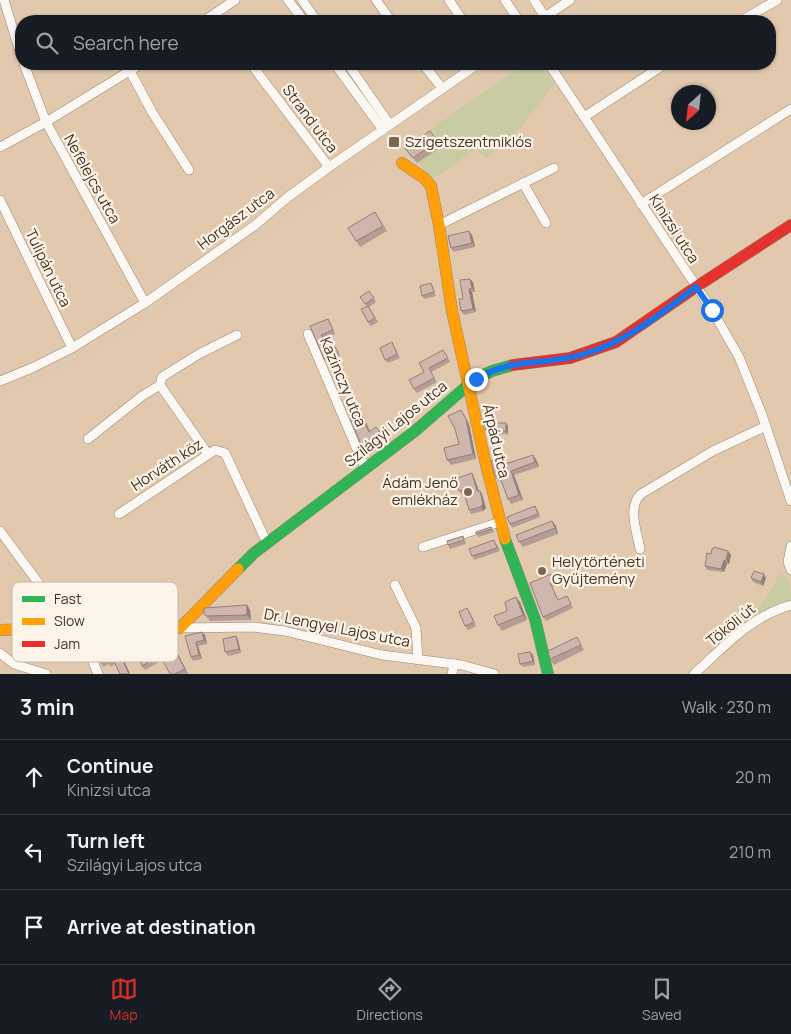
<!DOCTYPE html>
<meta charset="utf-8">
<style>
body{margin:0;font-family:Manrope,sans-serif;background:#242831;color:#f1f3f6}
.compass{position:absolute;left:671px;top:85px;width:45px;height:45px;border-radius:50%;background:#171b24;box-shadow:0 1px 4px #0004;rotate:207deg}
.stop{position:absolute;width:15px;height:15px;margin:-11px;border:4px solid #1a73e8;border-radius:50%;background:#fff}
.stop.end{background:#1a73e8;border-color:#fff;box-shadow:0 1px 5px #0008}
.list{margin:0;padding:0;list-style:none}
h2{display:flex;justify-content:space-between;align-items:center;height:65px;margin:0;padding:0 20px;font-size:21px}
h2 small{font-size:16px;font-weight:400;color:#9ea1a6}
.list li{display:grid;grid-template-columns:32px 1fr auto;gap:15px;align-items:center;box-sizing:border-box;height:75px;padding:0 20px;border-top:1px solid #363941}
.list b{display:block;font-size:19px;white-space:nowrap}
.list p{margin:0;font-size:16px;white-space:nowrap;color:#9ea1a6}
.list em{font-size:16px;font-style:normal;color:#9ea1a6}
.icon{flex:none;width:28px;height:28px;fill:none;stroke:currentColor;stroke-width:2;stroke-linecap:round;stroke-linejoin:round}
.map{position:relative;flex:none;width:791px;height:674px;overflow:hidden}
.search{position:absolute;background:#171b24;box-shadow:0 1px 4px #0004;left:15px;right:15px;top:15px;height:55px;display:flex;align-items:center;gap:12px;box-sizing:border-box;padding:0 18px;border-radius:20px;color:#9ea1a6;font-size:19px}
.sheet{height:290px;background:#171b24}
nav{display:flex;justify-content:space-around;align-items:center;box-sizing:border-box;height:70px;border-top:1px solid #363941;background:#171b24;font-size:14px;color:#9ea1a6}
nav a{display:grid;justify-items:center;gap:2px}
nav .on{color:#d93025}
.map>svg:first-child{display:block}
</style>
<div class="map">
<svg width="791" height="674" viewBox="0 0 791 674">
<rect width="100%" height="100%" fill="#e2c9ae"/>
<g fill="#c9cca2">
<polygon points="524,64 540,64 555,84 520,128 486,158 476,149 434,178 402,149"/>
<path d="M780,572C791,579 791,588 791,601L764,610L749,620L771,590Z"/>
</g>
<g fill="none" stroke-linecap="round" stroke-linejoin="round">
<defs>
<g id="street">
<polyline points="4,0 21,55"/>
<polyline points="288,0 304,21"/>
<polyline points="302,0 317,21"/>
<polyline points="376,0 391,21"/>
<polyline points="449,0 463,21"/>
<polyline points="505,0 519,21"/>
<polyline points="534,0 545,17"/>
<polyline points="204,21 235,0"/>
<polyline points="539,21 570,0"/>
<polyline points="741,21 777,0"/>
<polyline points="24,64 46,122 145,303"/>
<polyline points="251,64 329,167"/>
<polyline points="335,64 383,130"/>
<polyline points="348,64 390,125"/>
<polyline points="423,64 442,88"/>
<polyline points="549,64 712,310 739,357 761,412 791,501"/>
<polyline points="130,71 152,112 189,170"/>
<polyline points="584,117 665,64"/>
<polyline points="0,147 46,122 141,64"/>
<polyline points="523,183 546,223"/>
<polyline points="0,200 72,348"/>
<polyline points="641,204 791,109"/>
<polyline points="439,225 554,168"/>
<polyline points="308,334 365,468"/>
<polyline points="0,381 32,368 72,348 145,303 254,226 288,197 329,167 478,64"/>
<polyline points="160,385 208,454"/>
<polyline points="88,439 142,396 160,385 162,377 199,354 237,335"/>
<polyline points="119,514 215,450 225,453 267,543"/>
<polyline points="0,531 51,600 63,628"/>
<polyline points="791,546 788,562 791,570"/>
<polyline points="423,547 500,522"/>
<path d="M640,549C637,532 627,507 641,494L713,451L766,426"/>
<polyline points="395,585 416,628 418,660"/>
<polyline points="180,628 253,627 285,631 382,655 462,665 494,674"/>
<polyline points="83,638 98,674"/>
<polyline points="0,653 14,664 46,674"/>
<polyline points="452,674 454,664"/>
<path d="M694,674C724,647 751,616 791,605"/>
</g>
<g id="fast">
<polyline points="505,539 535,619 548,674"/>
<polyline points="238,569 254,553 415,431 475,379 492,371 513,365"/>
</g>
<g id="slow">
<polyline points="402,163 424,178 431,186 439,225 452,311 486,465 505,539"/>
<polyline points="0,630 63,628 83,638 102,640 141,636 180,628 238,569"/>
</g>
<polyline id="jam" points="513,365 570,358 616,342 696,287 791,225"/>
</defs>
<use href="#street" stroke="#9a8772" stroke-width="10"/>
<use href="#fast" stroke="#9a8772" stroke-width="12"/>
<use href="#slow" stroke="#9a8772" stroke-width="12"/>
<use href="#jam" stroke="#9a8772" stroke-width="12"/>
<use href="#street" stroke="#fbf7f3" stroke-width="9"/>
<use href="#fast" stroke="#30b455" stroke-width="11"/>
<use href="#slow" stroke="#ff9f0a" stroke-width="11"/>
<use href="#jam" stroke="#e5322d" stroke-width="11"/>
<g stroke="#cfc8c0" stroke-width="1">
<polyline points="561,21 591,0"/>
<path d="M0,393C103,356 188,287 276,225C312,199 350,175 386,151C428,123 469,93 510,64"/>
</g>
</g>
<g fill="#b39d95">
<polygon points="430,131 441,147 417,163 405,148"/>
<polygon points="375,212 387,231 360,247 356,241"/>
<polygon points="472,235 475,247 453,252 451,248"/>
<polygon points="473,282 475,292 472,292 476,312 464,315 461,311 463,299"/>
<polygon points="431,283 433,287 436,296 425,299 422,296"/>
<polygon points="369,291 376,302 369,307 378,322 371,326 368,322 367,307 360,297"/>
<polygon points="328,319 330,322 335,334 324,339 329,350 338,351 340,356 327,362 324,359 310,326"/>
<polygon points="392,342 400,358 388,363 385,360"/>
<polygon points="443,350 450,362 431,372 437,382 417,393 414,389 424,372"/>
<polygon points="360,413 364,418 370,431 376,427 387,442 368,456 364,451"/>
<polygon points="464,415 469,424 476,459 451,465 447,460 459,444"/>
<polygon points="506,423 508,426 508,434 488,435 486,431"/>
<polygon points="500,459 503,464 536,459 539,467 514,475 523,500 511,504 508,499 501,480 498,481 495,476"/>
<polygon points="474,477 479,491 480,491 482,494 486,508 483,511 471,514 469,510 464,494 462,494 459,491"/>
<polygon points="538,510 540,517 512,528 510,524"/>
<polygon points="552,521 556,526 558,534 523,547 519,542"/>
<polygon points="491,527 494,532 479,537 476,534"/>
<polygon points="465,540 466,544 450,549 448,545"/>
<polygon points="497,544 500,551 474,560 472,556"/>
<polygon points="711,554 731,555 729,564 727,564 724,572 707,570 705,566"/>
<polygon points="554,578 557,585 552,587 558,600 569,600 573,608 546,621 543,617 530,583"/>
<polygon points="751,578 766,578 763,586 753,582"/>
<polygon points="520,602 527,620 502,631 498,625 507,611"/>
<polygon points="247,605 250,610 251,620 210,621 204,613"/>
<polygon points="470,612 476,626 468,630 465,626"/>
<polygon points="202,632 205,635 207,644 198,646 202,659 193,661 191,657 185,636"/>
<polygon points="577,637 584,650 554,665 550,659"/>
<polygon points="238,640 241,653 228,656 225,652"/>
<polygon points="126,641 127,642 156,641 159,662 145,670 142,666 137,654 122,656 130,674 120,674 115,664 111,667 109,664 103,667 100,662"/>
<polygon points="175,648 188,674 170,674"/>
<polygon points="530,652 533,655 535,665 523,667 520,664"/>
</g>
<g fill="#928079">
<polygon points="469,231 472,235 475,247 472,243"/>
<polygon points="470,279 473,282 475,292 472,288"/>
<polygon points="469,289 472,292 476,312 473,309"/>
<polygon points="461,410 469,424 476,459 473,454"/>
<polygon points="360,413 364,418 372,437 369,432"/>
<polygon points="506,423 508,426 508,434 506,431"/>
<polygon points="533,455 536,459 539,467 535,462"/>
<polygon points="511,471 514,475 523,500 519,495"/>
<polygon points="472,473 474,477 480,495 477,491"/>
<polygon points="480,491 482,494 486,508 483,511 481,507"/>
<polygon points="552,521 556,526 558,534 555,528"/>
<polygon points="728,551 731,555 729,564 726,561"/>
<polygon points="724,560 727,564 724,572 721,569"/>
<polygon points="764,574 766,578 763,586 761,582"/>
<polygon points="516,597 520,602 527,620 523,615"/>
<polygon points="247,605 250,610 251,620 247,615"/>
<polygon points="202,632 205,635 207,644 204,640"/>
<polygon points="236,636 238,640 241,653 239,649"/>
<polygon points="153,637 156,641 159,662 156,658"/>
<polygon points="196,642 198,646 202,659 199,655"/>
<polygon points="171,643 175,648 188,674 185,669"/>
<polygon points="119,652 122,656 130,674 129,674"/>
<polygon points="530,652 533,655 535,665 533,661"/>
</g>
<g fill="#d0b7ad" stroke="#928079">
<polygon points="430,131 437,141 413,158 405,148"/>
<polygon points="375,212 383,226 356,241 348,228"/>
<polygon points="469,231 472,243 451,248 448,236"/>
<polygon points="470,279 472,288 469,289 473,309 461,311 459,299 463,299 460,280"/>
<polygon points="431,283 434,292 422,296 420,286"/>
<polygon points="369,291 374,298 365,304 360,297"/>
<polygon points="368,306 375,318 368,322 361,309"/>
<polygon points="328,319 333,330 321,335 329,350 335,347 338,352 324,359 310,326"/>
<polygon points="392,342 397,354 385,360 380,348"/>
<polygon points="443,350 448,358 429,368 434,378 414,389 409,380 424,372 419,363"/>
<polygon points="461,410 466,419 473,454 447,460 444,448 459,444 455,429 448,416"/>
<polygon points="360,413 369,432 376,427 383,436 364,451 350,418"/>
<polygon points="484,423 506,423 506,431 486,431"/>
<polygon points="533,455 535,462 511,471 519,495 508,499 499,475 495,476 491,461 500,459 502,465"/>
<polygon points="472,473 477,491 480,491 483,504 481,507 469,510 463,490 459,491 455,479"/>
<polygon points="535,506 538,514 510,524 507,517"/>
<polygon points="552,521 555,528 519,542 516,535"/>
<polygon points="491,527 492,529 476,534 476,532"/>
<polygon points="463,536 464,540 448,545 447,541"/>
<polygon points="494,540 497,548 472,556 469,549"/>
<polygon points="714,547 728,551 726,561 724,560 721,569 705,566 707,553 711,554 712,549 713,549"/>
<polygon points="754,571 764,574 761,582 751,578"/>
<polygon points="551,574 554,581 550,583 558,600 567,596 571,604 543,617 530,583"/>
<polygon points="516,597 523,615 498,625 494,616 507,611 505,602"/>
<polygon points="247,605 247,615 206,616 204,613 204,608"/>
<polygon points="467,608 474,622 465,626 459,612"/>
<polygon points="202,632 204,640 196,642 199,655 191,657 185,636"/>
<polygon points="236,636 239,649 225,652 223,639"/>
<polygon points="153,637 156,658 142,666 135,649 119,652 129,674 120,674 113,659 107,662 106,659 100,662 92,646 94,643 126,641 126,642"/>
<polygon points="577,637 581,645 550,659 548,651"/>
<polygon points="171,643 185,669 175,674 170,674 157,650"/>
<polygon points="530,652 533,661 520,664 518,654"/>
</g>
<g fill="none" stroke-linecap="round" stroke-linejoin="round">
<path stroke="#1a73e8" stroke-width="6" d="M476,379C488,372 504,366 519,364C542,361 561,361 584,354C626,342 662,313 696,287L712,310"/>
</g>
<g fill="#7b6750" stroke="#fcf3e9" stroke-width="2">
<rect x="388" y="136" width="12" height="12" rx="2.5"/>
<circle cx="468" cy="492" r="5"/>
<circle cx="542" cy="571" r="5"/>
</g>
<g text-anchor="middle" stroke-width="4.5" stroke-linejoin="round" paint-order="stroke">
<g font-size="15" fill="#44321e" stroke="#fcf3e9">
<text transform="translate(310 119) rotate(53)" y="5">Strand utca</text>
<text transform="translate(92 179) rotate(61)" y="5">Nefelejcs utca</text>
<text transform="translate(236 219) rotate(-37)" y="5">Horgász utca</text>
<text transform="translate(674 229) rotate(57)" y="5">Kinizsi utca</text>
<text transform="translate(48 268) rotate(64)" y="5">Tulipán utca</text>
<text transform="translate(343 382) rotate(67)" y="5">Kazinczy utca</text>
<text transform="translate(396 424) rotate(-39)" y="5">Szilágyi Lajos utca</text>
<text transform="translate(496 441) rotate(77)" y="5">Árpád utca</text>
<text transform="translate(167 465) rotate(-33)" y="5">Horváth köz</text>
<text transform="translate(731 625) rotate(-39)" y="5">Tököli út</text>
<text transform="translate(337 628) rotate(11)" y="5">Dr. Lengyel Lajos utca</text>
</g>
<g font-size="15" fill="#44321e" stroke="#fcf3e9" text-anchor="start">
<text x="405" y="147">Szigetszentmiklós</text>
<text x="458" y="488" text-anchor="end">Ádám Jenő<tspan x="458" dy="17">emlékház</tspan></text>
<text x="552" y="567">Helytörténeti<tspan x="552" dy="17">Gyűjtemény</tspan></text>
</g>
</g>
<rect x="12" y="582" width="166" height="80" rx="8" fill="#fcf3e9" stroke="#c5b9ac" stroke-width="1"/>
<rect x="22" y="596" width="23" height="6" fill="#30b455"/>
<rect x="22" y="618" width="23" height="7" fill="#ff9f0a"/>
<rect x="22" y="641" width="23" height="6" fill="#e5322d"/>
<g font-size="14" fill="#44321e">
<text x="54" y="604">Fast</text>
<text x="54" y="626">Slow</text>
<text x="54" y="649">Jam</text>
</g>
</svg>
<svg class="compass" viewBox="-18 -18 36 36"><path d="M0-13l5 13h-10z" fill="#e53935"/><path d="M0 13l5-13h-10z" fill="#9ea1a6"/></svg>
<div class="stop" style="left:712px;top:310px"></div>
<div class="stop end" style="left:476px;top:379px"></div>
<div class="search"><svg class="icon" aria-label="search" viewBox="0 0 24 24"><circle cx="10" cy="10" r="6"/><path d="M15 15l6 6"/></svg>Search here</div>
</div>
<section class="sheet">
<h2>3 min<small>Walk · 230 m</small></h2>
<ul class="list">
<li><svg class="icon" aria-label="ahead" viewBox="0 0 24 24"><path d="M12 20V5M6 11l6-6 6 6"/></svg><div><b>Continue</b><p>Kinizsi utca</p></div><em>20 m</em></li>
<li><svg class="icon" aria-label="left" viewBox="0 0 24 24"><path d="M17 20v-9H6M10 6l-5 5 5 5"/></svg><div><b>Turn left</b><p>Szilágyi Lajos utca</p></div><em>210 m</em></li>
<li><svg class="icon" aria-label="arrive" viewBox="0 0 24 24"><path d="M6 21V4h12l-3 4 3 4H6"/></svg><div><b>Arrive at destination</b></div></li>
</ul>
</section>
<nav>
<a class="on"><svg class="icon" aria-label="map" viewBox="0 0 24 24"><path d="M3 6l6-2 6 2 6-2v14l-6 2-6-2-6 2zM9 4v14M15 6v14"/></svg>Map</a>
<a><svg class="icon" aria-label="directions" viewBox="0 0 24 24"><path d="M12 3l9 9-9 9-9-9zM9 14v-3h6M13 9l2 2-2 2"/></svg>Directions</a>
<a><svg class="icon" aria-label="saved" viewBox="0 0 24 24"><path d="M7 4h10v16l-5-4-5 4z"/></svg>Saved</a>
</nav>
